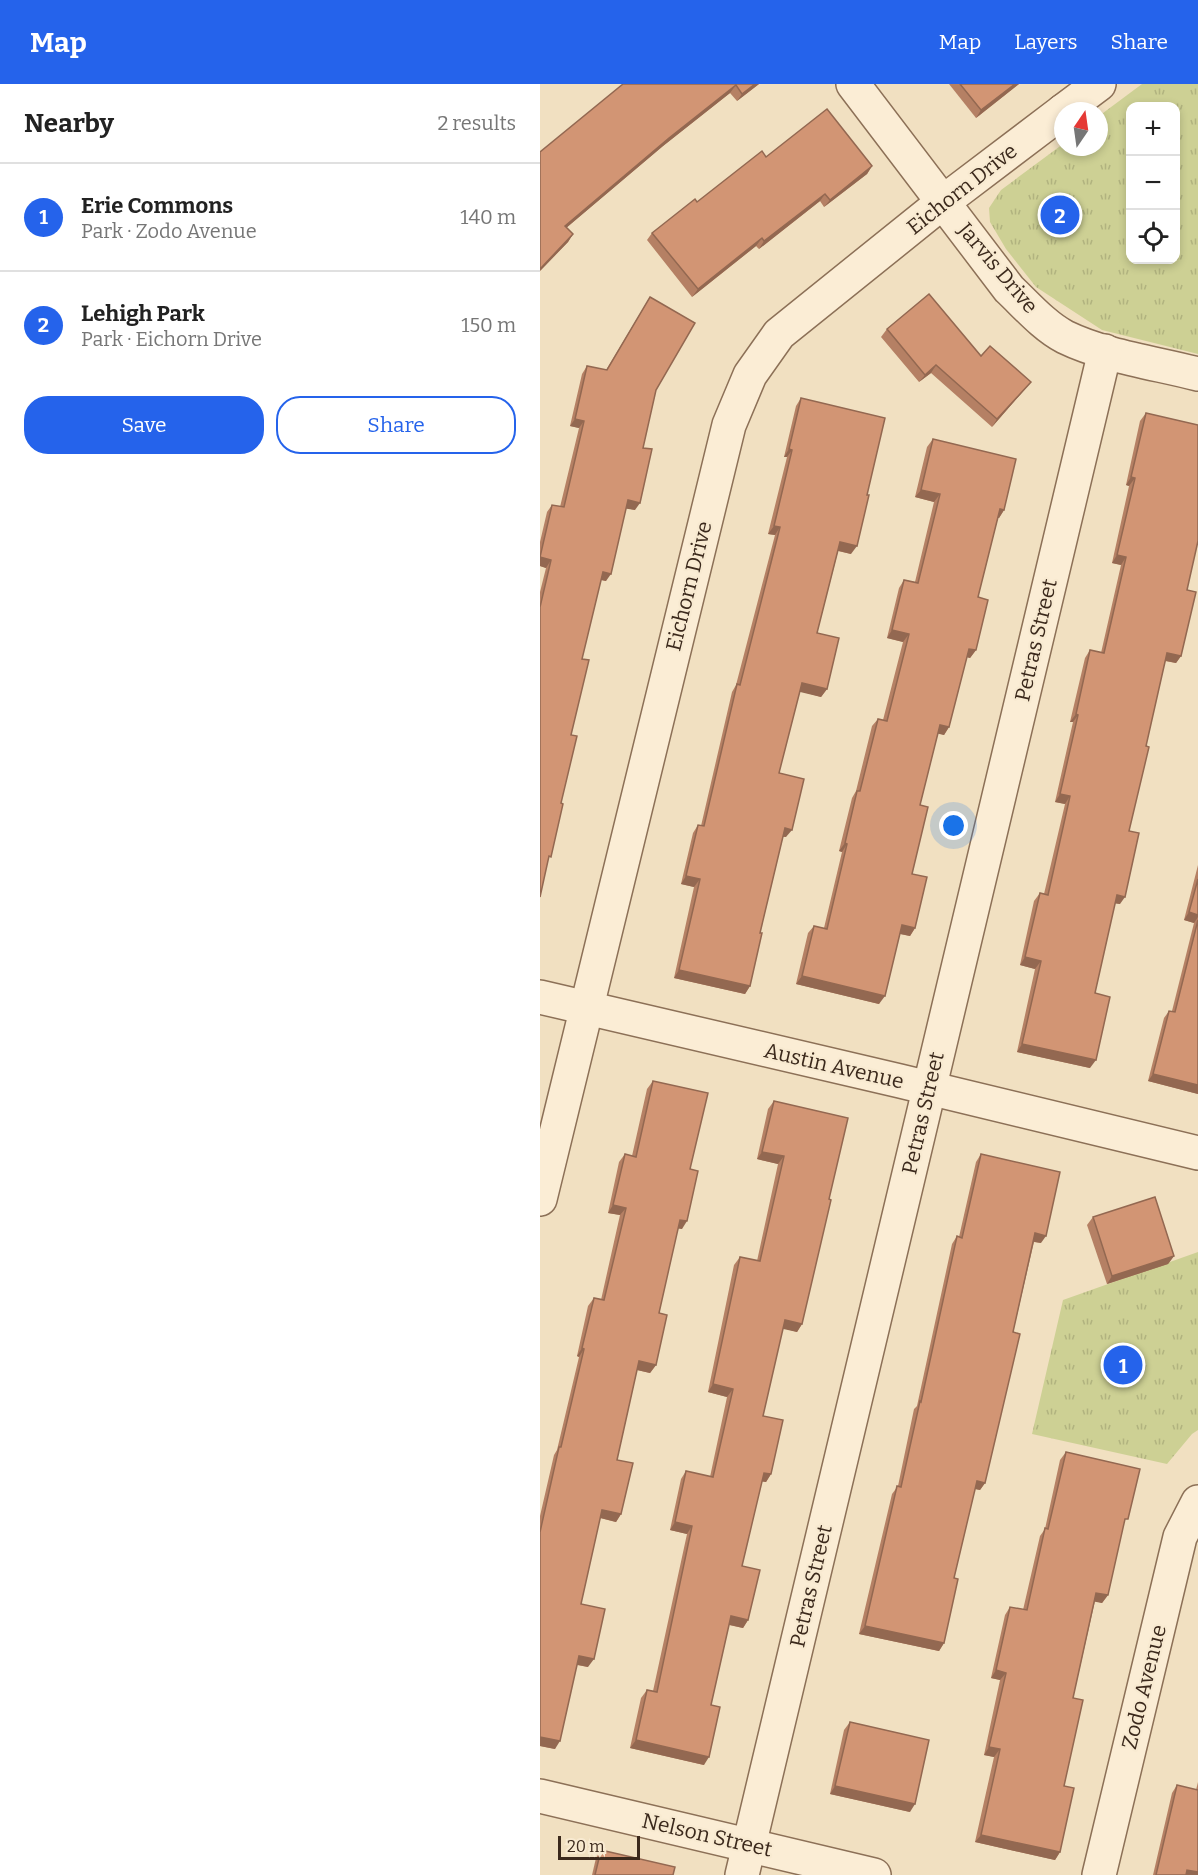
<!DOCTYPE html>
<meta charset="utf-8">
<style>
body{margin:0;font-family:Bitter,serif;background:#f6f6f6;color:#222}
.controls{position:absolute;right:18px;top:18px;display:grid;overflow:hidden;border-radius:12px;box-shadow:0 3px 9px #0003}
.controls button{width:54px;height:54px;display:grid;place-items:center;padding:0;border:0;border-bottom:2px solid #e0e0e0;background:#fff;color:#222;font:30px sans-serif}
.compass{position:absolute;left:514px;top:18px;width:54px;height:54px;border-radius:50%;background:#fff;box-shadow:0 3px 9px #0003;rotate:13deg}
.scale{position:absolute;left:18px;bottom:15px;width:82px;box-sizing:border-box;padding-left:6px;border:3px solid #3b291c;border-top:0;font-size:16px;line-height:21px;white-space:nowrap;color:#3b291c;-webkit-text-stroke:4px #f8ead1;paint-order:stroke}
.you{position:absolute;left:414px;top:742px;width:21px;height:21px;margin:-15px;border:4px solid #fff;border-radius:50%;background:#1a73e8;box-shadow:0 0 0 9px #1a73e833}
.badge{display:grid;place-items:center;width:39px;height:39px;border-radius:50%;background:#2563eb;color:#fff;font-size:20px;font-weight:700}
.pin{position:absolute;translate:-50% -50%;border:3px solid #fff;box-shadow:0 2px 6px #0006}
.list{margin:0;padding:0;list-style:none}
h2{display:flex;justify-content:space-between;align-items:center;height:78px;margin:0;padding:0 24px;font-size:26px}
h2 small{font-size:20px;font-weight:400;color:#767676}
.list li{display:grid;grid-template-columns:39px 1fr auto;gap:18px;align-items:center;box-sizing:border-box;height:108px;padding:0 24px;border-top:2px solid #e0e0e0}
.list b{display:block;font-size:22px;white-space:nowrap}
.list p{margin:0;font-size:20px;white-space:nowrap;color:#767676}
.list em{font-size:20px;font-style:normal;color:#767676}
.actions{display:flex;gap:12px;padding:18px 24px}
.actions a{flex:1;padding:14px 0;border:2px solid #2563eb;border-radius:24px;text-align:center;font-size:21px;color:#2563eb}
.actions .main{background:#2563eb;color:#fff}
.icon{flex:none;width:33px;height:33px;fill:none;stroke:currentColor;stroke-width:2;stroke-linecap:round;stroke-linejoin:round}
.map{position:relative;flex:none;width:658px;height:1791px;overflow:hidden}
header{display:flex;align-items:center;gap:36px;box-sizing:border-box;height:84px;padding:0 30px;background:#2563eb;color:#fff}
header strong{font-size:28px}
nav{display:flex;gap:33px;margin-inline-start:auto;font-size:21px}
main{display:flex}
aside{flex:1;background:#fff}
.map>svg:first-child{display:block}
</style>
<header>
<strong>Map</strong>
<nav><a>Map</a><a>Layers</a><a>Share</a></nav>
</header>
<main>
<aside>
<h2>Nearby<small>2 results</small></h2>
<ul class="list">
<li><span class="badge">1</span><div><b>Erie Commons</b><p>Park · Zodo Avenue</p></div><em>140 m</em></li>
<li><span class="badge">2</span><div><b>Lehigh Park</b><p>Park · Eichorn Drive</p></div><em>150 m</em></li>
</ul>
<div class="actions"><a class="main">Save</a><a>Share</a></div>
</aside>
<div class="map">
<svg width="658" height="1791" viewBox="0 0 658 1791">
<defs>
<pattern id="park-tufts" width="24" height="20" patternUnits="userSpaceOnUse" patternTransform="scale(1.5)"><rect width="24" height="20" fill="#cdd094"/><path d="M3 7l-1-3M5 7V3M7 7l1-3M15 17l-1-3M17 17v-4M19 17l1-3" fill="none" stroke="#b1b37f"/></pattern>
</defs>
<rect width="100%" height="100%" fill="#f1e0c1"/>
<g fill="url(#park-tufts)" fill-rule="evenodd">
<path d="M602,0H658V270L562,246L496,203L466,165L450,138L449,124L461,106L523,60V63H559V32ZM590,22H636V176H590Z"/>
<polygon points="658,1168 658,1346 652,1350 627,1380 492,1350 523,1216"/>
</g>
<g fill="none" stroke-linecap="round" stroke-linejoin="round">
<defs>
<g id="minor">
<path d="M313,0L469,205C486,221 504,242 525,253C564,272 615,279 658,290"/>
<polyline points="523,27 559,0"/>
<polyline points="0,913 360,997 658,1069"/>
<polyline points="0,1115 189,341 210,291 239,250 403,118 523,27"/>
<polyline points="0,1712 334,1791"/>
<polyline points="202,1791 565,267"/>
<polyline points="559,1791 640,1453 658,1418"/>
</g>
</defs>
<use href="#minor" stroke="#8c7057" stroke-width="36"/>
<use href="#minor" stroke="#fbedd5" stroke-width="33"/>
</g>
<g fill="#b58064">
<polygon points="83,0 219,0 197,17 190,9 123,62 26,144 33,150 28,158 0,187"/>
<polygon points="409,0 479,0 436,34"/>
<polygon points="226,73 332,82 327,90 284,123 280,117 219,165 216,162 152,213 107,156 112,149"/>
<polygon points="110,213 116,306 103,364 95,426 86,424 66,497 61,496 42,575 21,719 0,812 0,508 6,484 0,482 0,458 7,428 12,421 20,423 39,344 30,342 42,290 47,282 66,286"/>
<polygon points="347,245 441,272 485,305 452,343 391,289 379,298 341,253"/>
<polygon points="261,314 311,470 298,467 277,549 287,605 281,613 260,607 239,689 246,753 243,753 220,849 210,902 205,910 134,894 154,803 141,800 153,749 158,741 161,742 192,608 196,601 235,451 228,450 247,373 244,373 256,322"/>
<polygon points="606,329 647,506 641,572 636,579 625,577 606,662 589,747 580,820 575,819 555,909 550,984 477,968 495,885 480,881 494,817 500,809 504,810 525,720 515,718 533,638 530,638 545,574 550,566 561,569 581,481 572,479 589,402 586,401 600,337"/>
<polygon points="393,355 464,426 459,434 458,433 438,513 436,566 430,574 427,573 409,643 404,651 398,649 380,721 372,790 375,844 370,852 360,850 339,920 256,900 268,849 274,842 284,844 302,768 299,767 312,714 316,707 332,642 338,635 343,636 363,558 347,554 359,504 364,496 375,498 394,418 375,413 387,363"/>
<polygon points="658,781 658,1010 608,997 624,934 629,927 632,927 654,839 644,836"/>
<polygon points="113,997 150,1085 142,1145 138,1144 119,1229 116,1281 110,1289 97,1286 77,1376 81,1430 76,1438 60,1434 41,1520 48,1583 37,1581 15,1665 0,1662 0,1432 14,1371 17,1366 39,1273 37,1272 48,1222 54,1214 61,1216 80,1131 68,1129 79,1078 85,1070 92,1072 107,1005"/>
<polygon points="234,1017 289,1115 262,1240 257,1248 243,1244 223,1332 231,1390 226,1398 222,1397 202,1482 208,1536 203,1544 189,1541 171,1621 164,1681 90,1664 101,1614 107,1606 113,1607 147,1450 130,1446 141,1395 146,1387 170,1393 187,1313 168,1308 194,1181 200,1173 217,1177 238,1080 217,1075 228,1025"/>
<polygon points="441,1070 501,1159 494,1158 473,1248 445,1399 440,1406 435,1405 414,1494 404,1559 399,1567 319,1550 352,1410 358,1402 374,1325 377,1322 412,1160 417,1152 419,1153 436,1078"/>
<polygon points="553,1133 634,1172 628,1180 567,1200 547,1141"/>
<polygon points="526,1368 583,1443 568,1511 562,1519 555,1517 533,1614 524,1702 520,1768 515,1776 435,1758 454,1673 444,1671 460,1596 451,1594 465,1531 470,1523 483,1526 500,1452 505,1445 520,1376"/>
<polygon points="310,1638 370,1728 290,1710 304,1646"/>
<polygon points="658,1698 658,1791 613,1791 632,1709 637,1701 656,1706"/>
<polygon points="61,1766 133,1791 52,1791 56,1774"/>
</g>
<g fill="#936851">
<polygon points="215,0 219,0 197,17 202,10"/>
<polygon points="475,0 479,0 436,34 441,26"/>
<polygon points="196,1 190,9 123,62 19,150 25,142 129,54"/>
<polygon points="332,82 327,90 284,123 290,116"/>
<polygon points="285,110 280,117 219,165 224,157"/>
<polygon points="33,150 28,158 0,187 0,185"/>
<polygon points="222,154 216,162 152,213 158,205"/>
<polygon points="396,281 391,289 379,298 385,291"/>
<polygon points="491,298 485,305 452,343 457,335"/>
<polygon points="35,335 44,337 39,344 30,342"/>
<polygon points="249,365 252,366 247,373 244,373"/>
<polygon points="591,393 595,394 589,402 586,401"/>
<polygon points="381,406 400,410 394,418 375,413"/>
<polygon points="88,416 100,419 95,426 82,424"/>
<polygon points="460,425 464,426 459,434 454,433"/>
<polygon points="234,442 240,443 235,451 228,450"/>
<polygon points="300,458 317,462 311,470 295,466"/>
<polygon points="577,471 586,473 581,481 572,479"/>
<polygon points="0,473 11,476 6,484 0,482"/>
<polygon points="63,488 71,490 66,497 57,495"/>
<polygon points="352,546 369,550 363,558 347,554"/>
<polygon points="429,565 436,566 430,574 423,572"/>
<polygon points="627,569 641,572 636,579 622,576"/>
<polygon points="262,599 287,605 281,613 256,607"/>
<polygon points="536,630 538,631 533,638 530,638"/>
<polygon points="400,641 409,643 404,651 395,649"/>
<polygon points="520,710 530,712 525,720 515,718"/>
<polygon points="245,744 252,746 246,753 240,752"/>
<polygon points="305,759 307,760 302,768 299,767"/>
<polygon points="146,792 160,795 154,803 141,800"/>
<polygon points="577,811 585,813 580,820 572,819"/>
<polygon points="649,828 658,831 658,833 654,839 644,836"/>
<polygon points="362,841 375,844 370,852 356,849"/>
<polygon points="485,873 501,877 495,885 480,881"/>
<polygon points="139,886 210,902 205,910 134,894"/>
<polygon points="262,892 345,912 339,920 256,900"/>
<polygon points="482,960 556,976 550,984 477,968"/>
<polygon points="613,990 658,1001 658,1010 608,997"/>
<polygon points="222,1068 244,1072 238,1080 217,1075"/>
<polygon points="73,1121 86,1124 80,1131 68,1129"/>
<polygon points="140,1136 147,1137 142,1145 135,1144"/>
<polygon points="495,1149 506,1152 501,1159 490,1157"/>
<polygon points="634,1172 628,1180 567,1200 572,1192"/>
<polygon points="245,1236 262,1240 257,1248 239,1244"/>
<polygon points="42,1264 44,1265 39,1273 37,1272"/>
<polygon points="99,1277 116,1281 110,1289 93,1285"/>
<polygon points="173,1300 193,1305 187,1313 168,1308"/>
<polygon points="224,1389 231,1390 226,1398 218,1397"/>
<polygon points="437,1397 445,1399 440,1406 431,1404"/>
<polygon points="62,1426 81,1430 76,1438 57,1433"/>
<polygon points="135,1438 152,1442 147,1450 130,1446"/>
<polygon points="556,1509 568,1511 562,1519 551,1517"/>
<polygon points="191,1532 208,1536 203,1544 186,1540"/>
<polygon points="325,1542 404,1559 399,1567 319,1550"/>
<polygon points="39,1572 54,1575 48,1583 34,1580"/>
<polygon points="456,1586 466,1589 460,1596 451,1594"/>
<polygon points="0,1653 20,1657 15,1665 0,1662"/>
<polygon points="96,1656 169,1673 164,1681 90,1664"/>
<polygon points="449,1663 460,1665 454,1673 444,1671"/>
<polygon points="295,1702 375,1720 370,1728 290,1710"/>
<polygon points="441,1751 520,1768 515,1776 435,1758"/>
<polygon points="647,1786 658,1788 658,1791 643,1791"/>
</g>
<g fill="#d29574" stroke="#936851" stroke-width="1.5">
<polygon points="83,0 215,0 202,10 196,1 129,54 25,142 33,150 0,185 0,68"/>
<polygon points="420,0 475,0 441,26"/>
<polygon points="287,25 332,82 290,116 285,110 224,157 222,154 158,205 112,149 155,115 157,118 222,67 226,73"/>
<polygon points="389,210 441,272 450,262 491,298 457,335 396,281 385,291 347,245"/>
<polygon points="110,213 155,239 116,306 103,364 112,365 100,419 88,416 71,490 63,488 42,575 49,576 31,651 37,652 21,719 23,720 11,773 9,772 0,813 0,523 11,476 0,473 12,421 24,423 44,337 35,335 47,282 67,286"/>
<polygon points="261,314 345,334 327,411 329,411 317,462 300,458 277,549 299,554 287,605 262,599 239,689 264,695 252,746 245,744 220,849 222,849 210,902 139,886 160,795 146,792 158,741 164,742 197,600 200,601 240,443 234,442 252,366 249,365"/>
<polygon points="606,329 658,341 658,457 647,506 656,508 641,572 627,569 606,662 609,663 589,747 599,749 585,813 577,811 555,909 570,913 556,976 482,960 501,877 485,873 500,809 508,811 530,712 520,710 538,631 536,630 550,566 564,569 586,473 577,471 595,394 591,393"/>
<polygon points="393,355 476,375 464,426 460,425 438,513 448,516 436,566 429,565 409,643 400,641 380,721 388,723 372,790 387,793 375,844 362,841 345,912 262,892 274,842 287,845 307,760 305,759 317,707 320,707 338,635 347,637 369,550 352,546 364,496 378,499 400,410 381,406"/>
<polygon points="658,795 658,831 649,828"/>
<polygon points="658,836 658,1001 613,990 629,927 635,928"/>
<polygon points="113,997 168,1009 150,1085 158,1087 147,1137 140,1136 119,1229 127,1231 116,1281 99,1277 77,1376 93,1379 81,1430 62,1426 41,1520 65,1525 54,1575 39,1572 20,1657 0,1653 0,1448 19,1363 21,1363 44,1265 42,1264 54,1214 64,1216 86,1124 73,1121 85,1070 96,1073"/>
<polygon points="234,1017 308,1034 289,1115 291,1116 262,1240 245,1236 223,1332 243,1336 231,1390 224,1389 202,1482 220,1486 208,1536 191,1532 171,1621 180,1623 169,1673 96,1656 107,1606 117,1608 152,1442 135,1438 146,1387 173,1393 193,1305 173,1300 200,1173 220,1177 244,1072 222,1068"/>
<polygon points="441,1070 520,1088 506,1152 495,1149 473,1248 480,1250 445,1399 437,1397 414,1494 418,1495 404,1559 325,1542 357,1402 361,1403 380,1317 381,1318 417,1152 422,1154"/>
<polygon points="615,1113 634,1172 572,1192 553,1133"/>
<polygon points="526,1368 600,1385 588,1435 585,1435 568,1511 556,1509 533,1614 543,1616 524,1702 534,1704 520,1768 441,1751 460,1665 449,1663 466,1589 456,1586 470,1523 487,1526 505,1444 508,1445"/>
<polygon points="310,1638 389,1656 375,1720 295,1702"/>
<polygon points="637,1701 658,1706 658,1788 647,1786 646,1791 616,1791"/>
<polygon points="61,1766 135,1783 133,1791 55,1791"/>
</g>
<g text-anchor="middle" stroke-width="4.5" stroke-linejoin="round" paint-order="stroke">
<g font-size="21" fill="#3b291c" stroke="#f8ead1">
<text transform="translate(422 105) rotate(-38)" y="7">Eichorn Drive</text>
<text transform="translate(458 184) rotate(50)" y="7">Jarvis Drive</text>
<text transform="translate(149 502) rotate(-76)" y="7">Eichorn Drive</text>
<text transform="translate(496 556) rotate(-77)" y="7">Petras Street</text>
<text transform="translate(294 982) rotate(13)" y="7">Austin Avenue</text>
<text transform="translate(383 1029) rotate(-77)" y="7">Petras Street</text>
<text transform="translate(271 1502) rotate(-77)" y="7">Petras Street</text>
<text transform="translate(604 1603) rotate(-76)" y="7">Zodo Avenue</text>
<text transform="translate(167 1751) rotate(13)" y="7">Nelson Street</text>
</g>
</g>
</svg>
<div class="controls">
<button>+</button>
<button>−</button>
<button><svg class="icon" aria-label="locate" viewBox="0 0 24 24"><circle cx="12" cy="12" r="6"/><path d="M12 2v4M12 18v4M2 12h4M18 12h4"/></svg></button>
</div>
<svg class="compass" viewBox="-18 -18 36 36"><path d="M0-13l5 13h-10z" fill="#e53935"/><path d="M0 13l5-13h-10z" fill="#767676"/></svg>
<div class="scale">20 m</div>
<div class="you"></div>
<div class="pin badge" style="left:583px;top:1281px">1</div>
<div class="pin badge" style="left:520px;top:131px">2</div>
</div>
</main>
